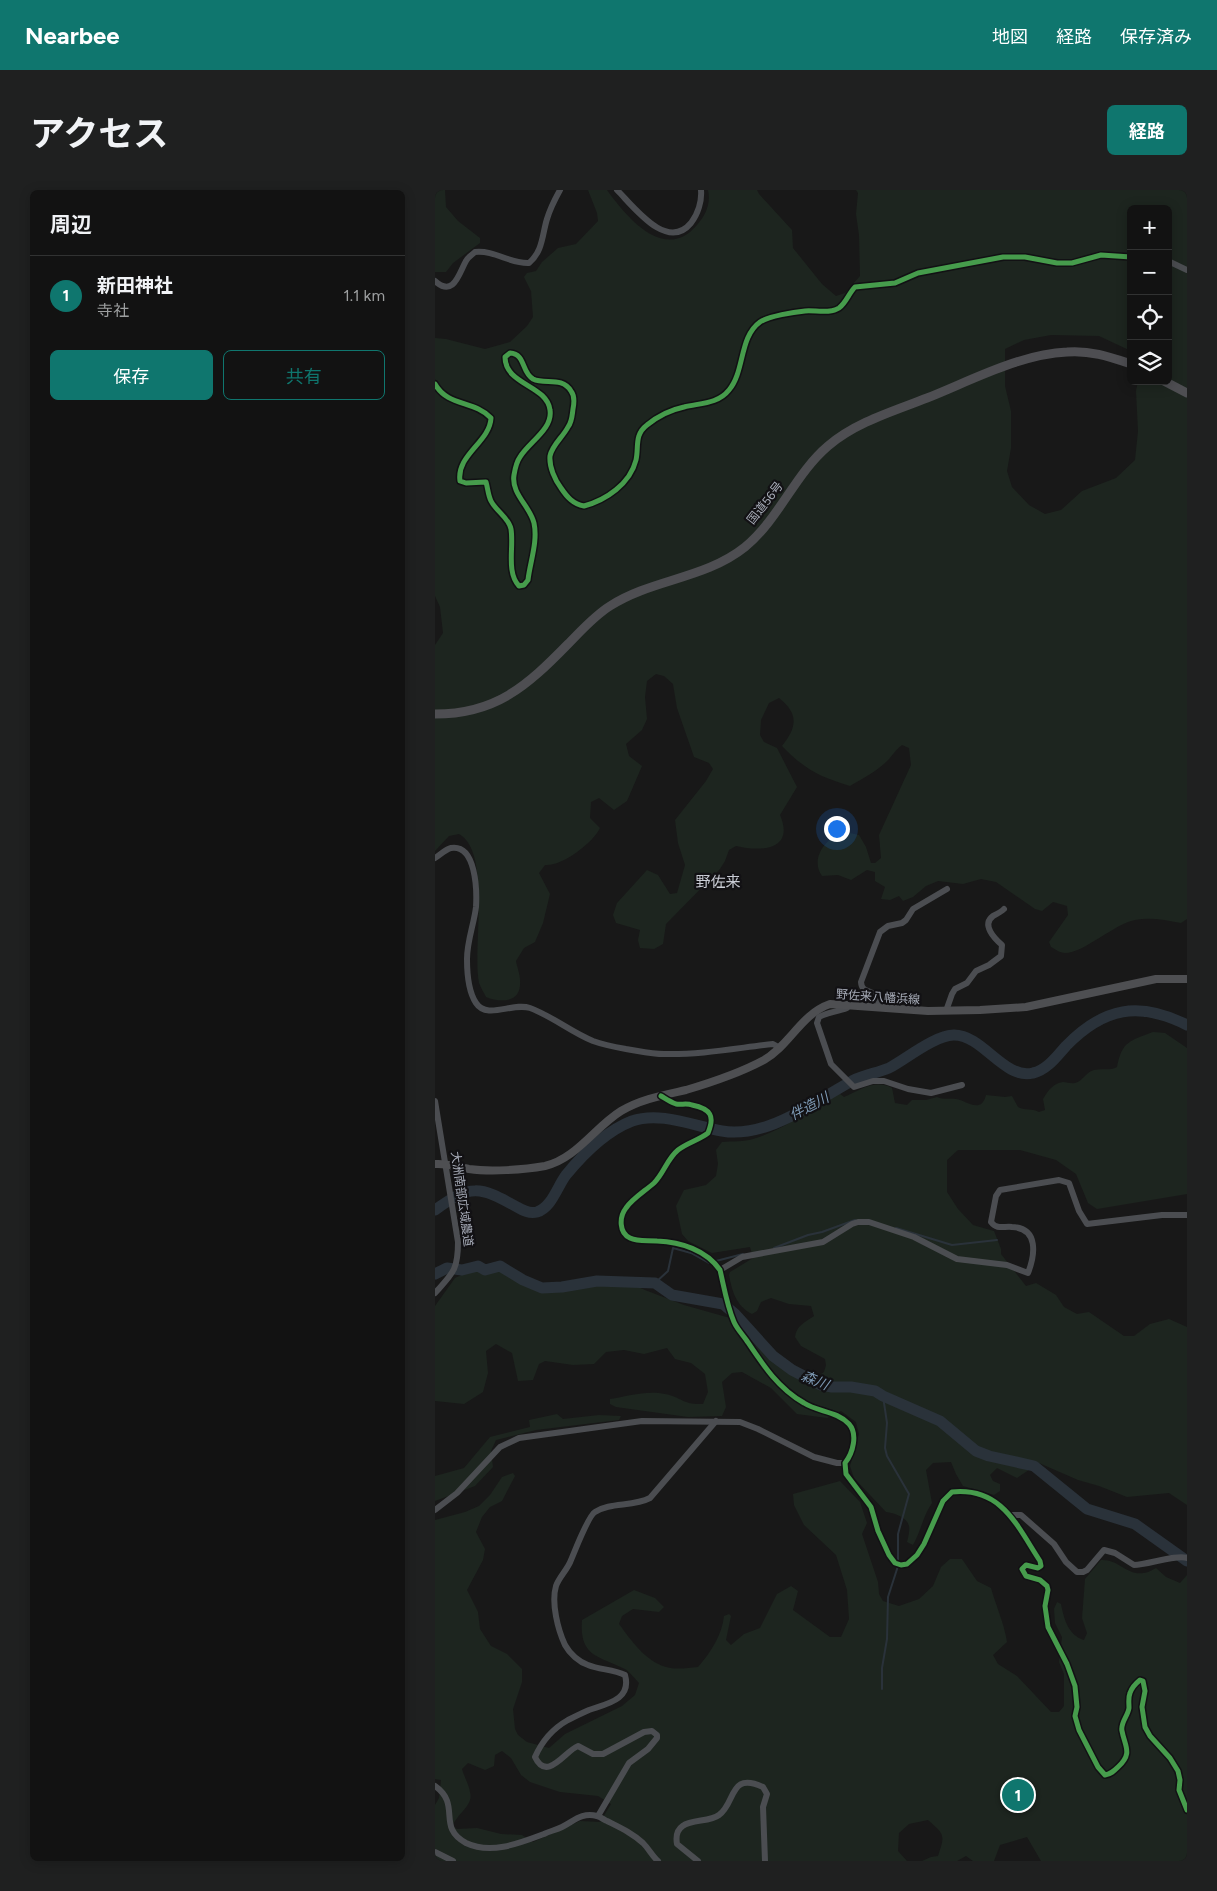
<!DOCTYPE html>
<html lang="ja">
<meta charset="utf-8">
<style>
body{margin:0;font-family:Figtree,"Noto Sans JP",sans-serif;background:#1f2020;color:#f1f3f6}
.controls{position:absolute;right:15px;top:15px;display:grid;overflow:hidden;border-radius:8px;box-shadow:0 2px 12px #0003}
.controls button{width:45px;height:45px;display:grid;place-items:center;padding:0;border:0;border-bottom:1px solid #313232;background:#121212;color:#f1f3f6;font:25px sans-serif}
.you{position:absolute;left:401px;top:638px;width:18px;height:18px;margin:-12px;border:4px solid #fff;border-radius:50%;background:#1a73e8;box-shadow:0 0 0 8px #1a73e833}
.badge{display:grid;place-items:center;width:32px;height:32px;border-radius:50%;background:#0f766e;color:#fff;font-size:16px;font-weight:700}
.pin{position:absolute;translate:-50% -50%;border:2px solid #fff;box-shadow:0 1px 5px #0006}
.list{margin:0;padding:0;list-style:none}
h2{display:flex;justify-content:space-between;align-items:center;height:65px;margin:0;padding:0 20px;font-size:21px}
h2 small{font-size:16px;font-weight:400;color:#9c9e9f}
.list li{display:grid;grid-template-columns:32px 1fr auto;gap:15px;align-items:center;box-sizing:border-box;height:80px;padding:0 20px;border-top:1px solid #313232}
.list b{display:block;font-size:19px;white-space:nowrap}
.list p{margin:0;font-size:16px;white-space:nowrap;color:#9c9e9f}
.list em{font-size:16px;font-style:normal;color:#9c9e9f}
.actions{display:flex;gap:10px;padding:15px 20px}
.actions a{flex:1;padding:11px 0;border:1px solid #0f766e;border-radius:8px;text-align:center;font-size:18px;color:#0f766e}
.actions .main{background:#0f766e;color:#fff}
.icon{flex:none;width:28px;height:28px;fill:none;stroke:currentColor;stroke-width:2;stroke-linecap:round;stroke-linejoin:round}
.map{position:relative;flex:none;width:752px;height:1671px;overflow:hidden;border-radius:8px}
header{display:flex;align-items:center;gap:30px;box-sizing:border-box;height:70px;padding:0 25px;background:#0f766e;color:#fff}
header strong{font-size:24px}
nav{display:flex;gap:28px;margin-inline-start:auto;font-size:18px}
.intro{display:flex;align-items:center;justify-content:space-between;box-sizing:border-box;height:120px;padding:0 30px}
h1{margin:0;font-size:35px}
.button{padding:12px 22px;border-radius:8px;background:#0f766e;color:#fff;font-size:18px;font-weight:700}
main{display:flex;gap:30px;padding:0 30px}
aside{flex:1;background:#121212;border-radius:8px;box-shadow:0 2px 12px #0003}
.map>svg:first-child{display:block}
</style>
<header>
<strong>Nearbee</strong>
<nav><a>地図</a><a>経路</a><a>保存済み</a></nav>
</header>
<div class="intro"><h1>アクセス</h1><a class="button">経路</a></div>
<main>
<aside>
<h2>周辺<small></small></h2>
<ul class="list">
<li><span class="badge">1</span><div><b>新田神社</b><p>寺社</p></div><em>1.1 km</em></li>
</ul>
<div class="actions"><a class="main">保存</a><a>共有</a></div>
</aside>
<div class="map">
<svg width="752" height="1671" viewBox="0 0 752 1671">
<rect width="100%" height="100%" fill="#181818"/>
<g fill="#1d251f" fill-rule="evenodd">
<polygon points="0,0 10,0 11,17 23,31 45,48 45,53 18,73 11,82 0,82"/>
<path d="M153,0H172C192,28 230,73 262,35C271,25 276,13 273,0H322L324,4L357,40L358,58L387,94L401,106L410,103L425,86L424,45L421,24L423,3L421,0H752V729L746,733C730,730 715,727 700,730C679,734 649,763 630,763C625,763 620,759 616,757L614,752L633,725L632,716L618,712L607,721L600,719L561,692L546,689L528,694L503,691L491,696L478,707L468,711L464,706L455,710L446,709L450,697L440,691V682L432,680L416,690L403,685L387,686C375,670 390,647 408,643C412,642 419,644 424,645L431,657L436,673H440L446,668L444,645L476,575L474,558L467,555C458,562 457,567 450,573C440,582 427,589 415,596C385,587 369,579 347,556C362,537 364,524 344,508L334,513L326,530L325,545L329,552L342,558L362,597L345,625C360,660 326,662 301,656L294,660L290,671L285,679L231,734L228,754L219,759L205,758L203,750L205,740L181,733L178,725L182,713L212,680L223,685L235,704L242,703L250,675L243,653L240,630L271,591L278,579L274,573L259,567L242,518L238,494L229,486L221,484L212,491L210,507L212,529L207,540L191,554L194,566L207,576L192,611L179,620L164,608L156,612L155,628L165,638C158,653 126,677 110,675L104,683L115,704L108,733L100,752L89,758L81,771C82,777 85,784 85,790C87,813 66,813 51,807C49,803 46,798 44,793C37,759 57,662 24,644L14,646L0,661V455L8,443L5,417L0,406V148L11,149L50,159L75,152L92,136L98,127L96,101L89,87L92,83L101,81L107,72L123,58L141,54L163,31L162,23ZM696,19H733V191H703L701,201L703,241L700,270L681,288L647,301L626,320L610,324L594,315L577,297L572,281L576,258V221L570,196V159L589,150L616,145L664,146L696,161Z"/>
<path d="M718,842L730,843L752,858V1004L662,1019L653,1013L641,984L621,970L585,960H523L512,970V1002L523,1019L538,1035L559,1041L566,1059V1064L591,1096L601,1093L621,1105L629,1117L642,1124L654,1122L689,1146H699L715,1134L734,1129L752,1137V1315L734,1303L692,1307L664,1296L643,1290L604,1273L582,1288L562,1278L555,1285L558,1291L565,1294V1301L559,1305L528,1296L521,1284L516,1272L498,1273L491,1280L497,1313C488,1326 486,1341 478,1355L472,1352C473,1348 475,1341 474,1336C472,1327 459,1323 451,1322L419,1288L415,1276L424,1244L421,1232L406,1221L392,1228L362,1224L336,1198L307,1182L297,1183L287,1192L291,1217L287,1226L253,1227L181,1217L175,1214V1209C193,1206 212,1200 230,1204C246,1207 248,1215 268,1214L273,1202L270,1184L256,1173L240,1169L232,1158L209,1164L189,1160L171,1162L159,1174L138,1175L110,1171L104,1174L98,1190L83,1191L77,1163L61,1154L51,1161L53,1183L48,1202L29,1214L0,1211V1116L20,1088L37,1080L47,1083L68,1081L101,1099L119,1100L152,1091L173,1089L190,1091L210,1100L249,1115L295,1128L307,1127L328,1149L333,1162L345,1176L367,1189L382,1187L389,1182L391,1175L390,1169L366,1156L360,1147C361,1136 370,1132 379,1126L376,1116L354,1114L336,1108L326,1112L322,1121L317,1124C301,1116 297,1101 294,1085L295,1082L318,1068L315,1057L277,1063L253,1051L247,1044L241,1016L249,1000L271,995L281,986L283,974L281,960L287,952C297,951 309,952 318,949C350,940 375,918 404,903L409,907C426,900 439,889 457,898L460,913L472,915L477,910H491L502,907C509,910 514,908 521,909C531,910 546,925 551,905L570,907L577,906L583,917C591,921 596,918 604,922L610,920L608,909C613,901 618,893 628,892C632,892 636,894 640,893C648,891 651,882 659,880C667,878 675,881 682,877C687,851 695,851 718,842Z"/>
<polygon points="122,1224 128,1229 164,1225 186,1226 184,1230 101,1240 61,1250 56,1261 58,1277 40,1296 0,1311 0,1286 29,1278 55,1247 95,1237 94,1230"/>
<path d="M78,1283L80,1286L67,1311L55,1317L47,1327L41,1342L50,1359L48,1370L32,1400L43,1422L45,1439L56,1456L72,1464L87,1479V1492L78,1519L80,1539L83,1545L92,1552L114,1558L130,1544L187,1516L200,1505L204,1493C200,1489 195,1482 190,1479C164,1466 144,1467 147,1430L199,1400L220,1408L229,1417L224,1422L198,1419L187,1426L184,1434C196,1450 210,1471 231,1477C241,1480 252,1478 263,1477C276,1462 287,1445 289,1426L294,1424L296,1426L291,1450L296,1455L309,1444L325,1438L342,1404L356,1396L363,1401L358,1420L395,1447H406L414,1429L412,1400L401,1365L369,1335L359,1315L358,1304L405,1291L425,1312L432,1333L427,1344L443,1392L444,1404L448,1411L464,1416L484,1409L498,1396L506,1377L515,1369H527L542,1391L556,1398C561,1416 569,1433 572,1452L558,1465L563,1474L582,1486L616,1522H624L629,1516V1484L624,1472L627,1447L620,1433L619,1419L622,1412L626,1414C629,1429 633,1445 649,1450L652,1443L647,1428L650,1389L666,1370C688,1369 695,1394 721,1378L731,1387L745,1393L752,1385V1671H606L592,1647L565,1655L559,1671H538L531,1666L522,1671H487L496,1667L503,1666C510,1645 510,1645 493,1630L474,1634L464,1643L463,1661L472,1671H0V1615L4,1608L6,1590L0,1589V1330L30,1322L44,1316L55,1305L67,1287ZM67,1561L76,1568L86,1585L95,1592L125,1602L163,1606L176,1614L165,1632L145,1631L98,1652L87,1645L66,1644L42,1638L22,1639L18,1636C21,1624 39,1616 35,1602C34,1594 29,1587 27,1579L33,1573L50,1580L59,1576L60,1565Z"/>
</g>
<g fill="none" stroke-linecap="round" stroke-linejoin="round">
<g stroke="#2a323a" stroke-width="2">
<polyline points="461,1038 517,1055 562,1050"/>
<polyline points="339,1058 373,1045 387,1042 420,1030"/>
<polyline points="281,1071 308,1064"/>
<polyline points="220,1093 233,1081 238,1058 256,1063 274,1073 277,1073"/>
<polyline points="448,1206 452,1233 450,1258 452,1266 474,1304 463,1344 463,1371"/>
<polyline points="447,1499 447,1478 452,1449 453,1407 463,1376"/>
</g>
<g stroke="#2a323a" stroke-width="11">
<path d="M0,1020C36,994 44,996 82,1017C87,1020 95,1024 102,1022C117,1017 122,997 131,985C149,963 171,941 197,931C225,921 259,936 287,941C303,944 318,941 333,936C364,925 389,906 417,891C429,885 442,883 454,878C471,869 500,845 519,845C548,845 569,890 598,883C612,880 622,866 631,856C669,817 704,811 752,835"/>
<polyline points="0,1084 12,1078 27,1080 43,1076 50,1080 65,1076 88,1090 107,1098 127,1097 162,1091 220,1093 237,1105 288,1114 300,1124 338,1166 357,1180 386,1195 397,1197 416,1197 440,1201 448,1206 505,1231 541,1261 554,1266 599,1276 652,1319 700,1334 752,1371"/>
</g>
<g stroke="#4b4d51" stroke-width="6">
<path d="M182,0C199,17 232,62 256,33C263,24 267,11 266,0"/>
<polyline points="733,71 752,80"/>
<path d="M0,91C19,108 24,83 31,71C33,67 37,65 40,62C60,60 75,74 94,73C108,61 107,45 112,29C115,19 120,9 125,0"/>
<path d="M0,194C13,217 39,210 56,228C55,252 21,265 25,291L31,293L51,292C53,299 53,305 56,311C61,321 74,328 76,339C79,357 71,382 84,396L89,395L93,390C95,372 103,352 99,333C95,316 76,304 79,285C80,279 82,271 85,267C94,252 118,239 115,220C112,195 70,195 70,167L75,163C91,164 86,182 98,189C110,195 127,186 136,201C140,206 139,214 138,219C137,226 137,232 133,237C128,247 117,255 115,266C114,277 120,290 126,298C132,307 138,314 149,316C171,310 195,294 201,270C204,257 199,245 212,235C223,226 235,220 249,217C265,213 283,214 294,200C310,181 304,147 325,132C334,126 359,122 370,121C380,120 395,124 404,118C411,113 414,103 420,97L460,93L483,83L568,67H590L622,73H637L666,65L696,67"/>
<path d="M0,668C5,665 11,659 16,658C41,654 42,700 41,717C39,734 32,751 32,769C32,782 33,801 41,813C52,830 78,812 95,818C117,826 136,842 158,851C169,855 180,857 191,859C204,861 217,864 229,864C265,865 302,858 338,854L345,858"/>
<path d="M412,814V818C402,822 393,822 384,827L382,833L396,874L419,897L438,891H449L473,899L496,903L527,895"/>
<path d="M444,817C443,795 427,807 426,792L445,742L453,736L467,733L471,730L478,719L512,699"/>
<path d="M511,821L517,804L520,799L532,793L541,781L554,775L566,766L567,755C560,749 546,735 558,726C562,724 566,722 569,719"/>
<path d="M226,906C231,909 235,912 241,914C246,915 252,913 257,915C276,919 280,926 273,943C264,950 252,953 243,960C232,969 229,983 219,993C210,1001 197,1009 191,1018C184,1027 184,1043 195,1048C203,1052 213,1050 222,1051C246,1052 271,1060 285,1080C289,1097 292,1116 299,1132C302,1139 308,1145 312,1151C328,1175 343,1198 369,1213C383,1222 402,1221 414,1234C423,1244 418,1263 410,1273L411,1284L436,1317L443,1341L454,1365L460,1373L466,1375L472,1374L482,1365L489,1354L508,1311L517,1302C567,1297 582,1336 605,1371L606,1376L603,1378L591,1375L587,1379L591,1386L605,1390L612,1396L613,1400L610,1416L613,1437L632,1474L640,1496L642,1517L640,1526L644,1540L663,1577L670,1585C676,1584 679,1581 683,1577C698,1563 690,1557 687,1541C685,1533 693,1526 694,1518C694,1512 693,1508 695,1503C697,1497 700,1494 705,1490L708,1491L710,1501L707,1517L710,1537L715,1546L735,1568L743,1581L745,1590L744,1600L752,1620"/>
<path d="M0,911L23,1052C23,1080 18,1083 0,1103"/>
<path d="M285,1080L307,1067L388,1052L417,1034L423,1032H434L479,1047L522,1069L572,1075L593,1083C600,1065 604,1038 577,1037C569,1036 562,1040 556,1032L561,1006L565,1000L624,990L634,993L644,1021L652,1034L727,1025H752"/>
<polyline points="0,1320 22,1303 65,1257 84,1248 207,1231 305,1232 323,1239 379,1267 402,1273 410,1273"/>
<path d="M574,1325H586L619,1354L631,1372L642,1382H648L652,1380L669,1360L680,1363L699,1375C712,1375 742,1364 752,1368"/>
<path d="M0,1596C27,1615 1,1637 31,1653C56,1665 85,1653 109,1644C115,1641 121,1640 127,1637C139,1631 147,1622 162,1626C166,1627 169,1630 172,1631C186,1638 197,1643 208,1653C214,1659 217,1666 223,1671"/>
<path d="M163,1626L194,1573L213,1559L222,1548V1545L217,1541L209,1542L168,1564H158L143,1556C131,1560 112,1593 100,1567C107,1551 117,1539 133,1530C139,1527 147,1523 154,1520C171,1514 197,1510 190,1485C178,1479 165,1480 153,1475C144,1472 135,1464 130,1455C123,1440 116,1413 121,1396C124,1387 133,1379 136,1370C140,1361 153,1326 160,1322C175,1312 198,1317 215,1308L281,1231"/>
<polyline points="0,1662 18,1671"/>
<path d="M263,1671L242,1654C237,1625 271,1635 284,1625C301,1613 294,1581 328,1597L332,1604L328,1617L330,1671"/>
</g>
<path stroke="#4e4f52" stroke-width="8" d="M0,974C12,973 22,977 34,979C55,982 88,980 110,976C141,969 160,937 186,921C206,909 229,905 251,900C278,892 305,883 329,870C355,855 366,824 395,814L493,821L545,820L591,817L721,789H752"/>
<g stroke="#4e4e52" stroke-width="9">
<polyline points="729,191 752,203"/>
<path d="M0,524C61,524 92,496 133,454C146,441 159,426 175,416C217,389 270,389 310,357C344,329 360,284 393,256C421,232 459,221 492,208C535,191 585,164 632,162C655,160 675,167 696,174"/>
</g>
<defs>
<g id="cycleway">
<path d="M0,194C13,217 39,210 56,228C55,252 21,265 25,291L31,293L51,292C53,299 53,305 56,311C61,321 74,328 76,339C79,357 71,382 84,396L89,395L93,390C95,372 103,352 99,333C95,316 76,304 79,285C80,279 82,271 85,267C94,252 118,239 115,220C112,195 70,195 70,167L75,163C91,164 86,182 98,189C110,195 127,186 136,201C140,206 139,214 138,219C137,226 137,232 133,237C128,247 117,255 115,266C114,277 120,290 126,298C132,307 138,314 149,316C171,310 195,294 201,270C204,257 199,245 212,235C223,226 235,220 249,217C265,213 283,214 294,200C310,181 304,147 325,132C334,126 359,122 370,121C380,120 395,124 404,118C411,113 414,103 420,97L460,93L483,83L568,67H590L622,73H637L666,65L696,67"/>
<path d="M226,906C231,909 235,912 241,914C246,915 252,913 257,915C276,919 280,926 273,943C264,950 252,953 243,960C232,969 229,983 219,993C210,1001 197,1009 191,1018C184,1027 184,1043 195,1048C203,1052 213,1050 222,1051C246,1052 271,1060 285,1080C289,1097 292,1116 299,1132C302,1139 308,1145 312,1151C328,1175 343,1198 369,1213C383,1222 402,1221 414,1234C423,1244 418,1263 410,1273L411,1284L436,1317L443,1341L454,1365L460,1373L466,1375L472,1374L482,1365L489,1354L508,1311L517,1302C567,1297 582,1336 605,1371L606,1376L603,1378L591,1375L587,1379L591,1386L605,1390L612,1396L613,1400L610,1416L613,1437L632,1474L640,1496L642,1517L640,1526L644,1540L663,1577L670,1585C676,1584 679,1581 683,1577C698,1563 690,1557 687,1541C685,1533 693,1526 694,1518C694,1512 693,1508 695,1503C697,1497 700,1494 705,1490L708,1491L710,1501L707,1517L710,1537L715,1546L735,1568L743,1581L745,1590L744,1600L752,1620"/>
</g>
</defs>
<use href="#cycleway" stroke="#121114" stroke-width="8"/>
<use href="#cycleway" stroke="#469c4c" stroke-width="5"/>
</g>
<g text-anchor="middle" stroke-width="4.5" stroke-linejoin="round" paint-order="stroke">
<g font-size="12" fill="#a8adb9" stroke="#121114">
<text transform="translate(330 313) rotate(-52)" y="4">国道56号</text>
<text transform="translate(443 807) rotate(4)" y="4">野佐来八幡浜線</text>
<text transform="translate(27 1009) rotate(82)" y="4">大洲南部広域農道</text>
</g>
<g font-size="14" font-style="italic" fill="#7e9ab5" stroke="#121114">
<text transform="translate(374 916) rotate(-28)" y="5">伴造川</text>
<text transform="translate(380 1190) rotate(22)" y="5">森川</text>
</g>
<g font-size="15" fill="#c9ccd5" stroke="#121114">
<text x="283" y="697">野佐来</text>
</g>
</g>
</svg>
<div class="controls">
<button>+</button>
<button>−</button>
<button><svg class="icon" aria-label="locate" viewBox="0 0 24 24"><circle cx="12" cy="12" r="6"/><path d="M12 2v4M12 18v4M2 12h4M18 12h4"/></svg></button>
<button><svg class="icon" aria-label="layers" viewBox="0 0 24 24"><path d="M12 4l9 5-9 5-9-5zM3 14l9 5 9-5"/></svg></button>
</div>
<div class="you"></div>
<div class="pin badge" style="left:583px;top:1605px">1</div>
</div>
</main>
